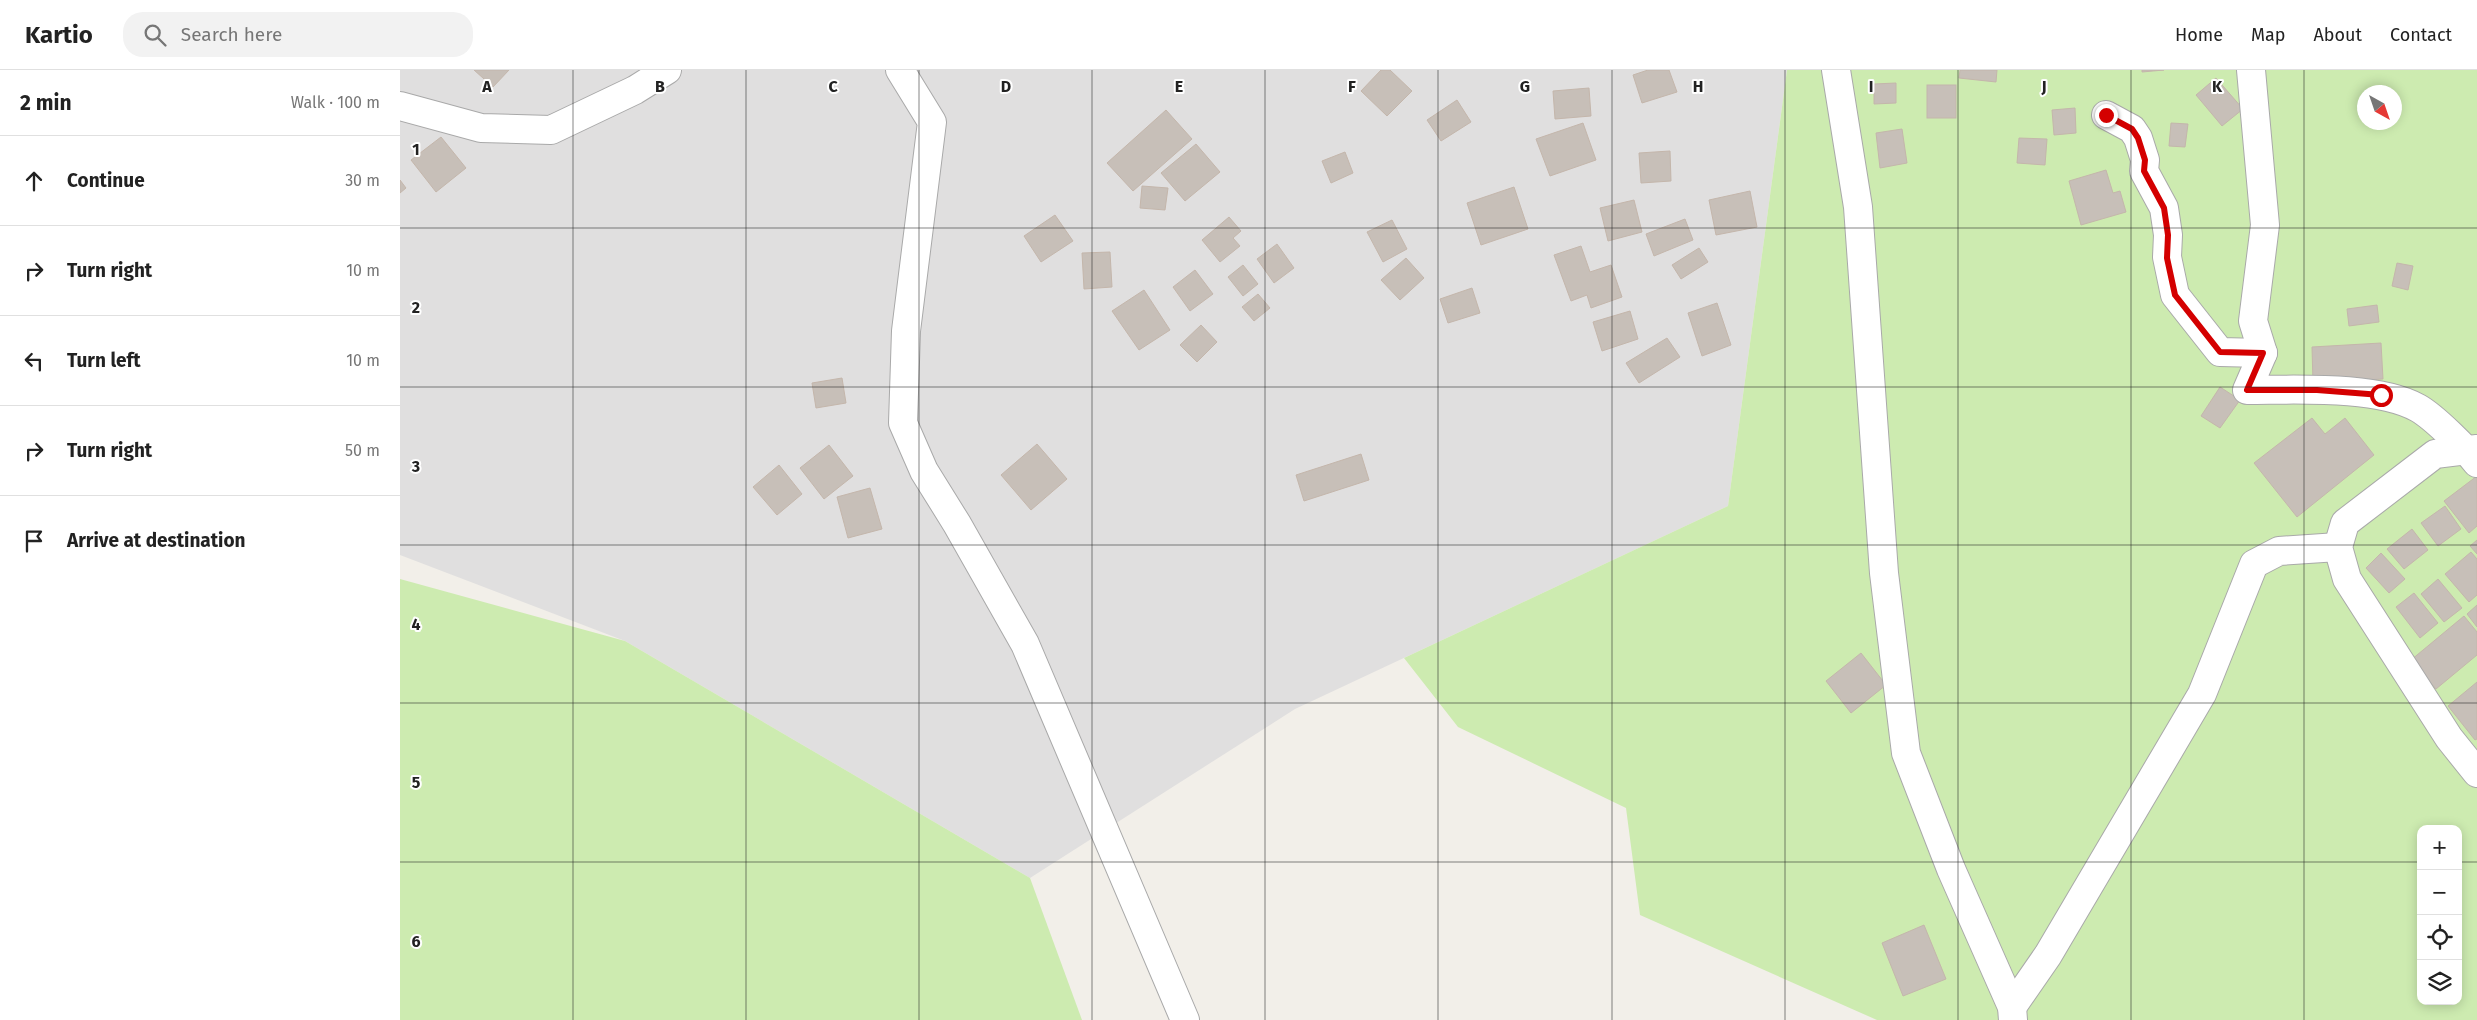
<!DOCTYPE html>
<meta charset="utf-8">
<style>
body{margin:0;font-family:"Fira Sans",sans-serif;background:#f2f2f2;color:#222}
.controls{position:absolute;right:15px;bottom:15px;display:grid;overflow:hidden;border-radius:10px;box-shadow:0 2px 12px #0003}
.controls button{width:45px;height:45px;display:grid;place-items:center;padding:0;border:0;border-bottom:1px solid #e0e0e0;background:#fff;color:#222;font:25px sans-serif}
.compass{position:absolute;left:1957px;top:15px;width:45px;height:45px;border-radius:50%;background:#fff;box-shadow:0 2px 12px #0003;rotate:140deg}
.stop{position:absolute;width:15px;height:15px;margin:-11px;border:4px solid #d40000;border-radius:50%;background:#fff}
.stop.end{background:#d40000;border-color:#fff;box-shadow:0 1px 5px #0008}
.list{margin:0;padding:0;list-style:none}
h2{display:flex;justify-content:space-between;align-items:center;height:65px;margin:0;padding:0 20px;font-size:21px}
h2 small{font-size:16px;font-weight:400;color:#767676}
.list li{display:grid;grid-template-columns:32px 1fr auto;gap:15px;align-items:center;box-sizing:border-box;height:90px;padding:0 20px;border-top:1px solid #e0e0e0}
.list b{display:block;font-size:19px;white-space:nowrap}
.list em{font-size:16px;font-style:normal;color:#767676}
.icon{flex:none;width:28px;height:28px;fill:none;stroke:currentColor;stroke-width:2;stroke-linecap:round;stroke-linejoin:round}
.map{position:relative;flex:none;width:2077px;height:950px;overflow:hidden}
header{display:flex;align-items:center;gap:30px;box-sizing:border-box;height:70px;padding:0 25px;background:#fff;border-bottom:1px solid #e0e0e0}
header strong{font-size:24px}
nav{display:flex;gap:28px;margin-inline-start:auto;font-size:18px}
.search{width:350px;height:45px;background:#f2f2f2;display:flex;align-items:center;gap:12px;box-sizing:border-box;padding:0 18px;border-radius:20px;color:#767676;font-size:19px}
main{display:flex}
aside{flex:1;background:#fff}
.map>svg:first-child{display:block}
</style>
<header>
<strong>Kartio</strong>
<div class="search"><svg class="icon" aria-label="search" viewBox="0 0 24 24"><circle cx="10" cy="10" r="6"/><path d="M15 15l6 6"/></svg>Search here</div>
<nav><a>Home</a><a>Map</a><a>About</a><a>Contact</a></nav>
</header>
<main>
<aside>
<h2>2 min<small>Walk · 100 m</small></h2>
<ul class="list">
<li><svg class="icon" aria-label="ahead" viewBox="0 0 24 24"><path d="M12 20V5M6 11l6-6 6 6"/></svg><div><b>Continue</b></div><em>30 m</em></li>
<li><svg class="icon" aria-label="right" viewBox="0 0 24 24"><path d="M7 20v-9h11M14 6l5 5-5 5"/></svg><div><b>Turn right</b></div><em>10 m</em></li>
<li><svg class="icon" aria-label="left" viewBox="0 0 24 24"><path d="M17 20v-9H6M10 6l-5 5 5 5"/></svg><div><b>Turn left</b></div><em>10 m</em></li>
<li><svg class="icon" aria-label="right" viewBox="0 0 24 24"><path d="M7 20v-9h11M14 6l5 5-5 5"/></svg><div><b>Turn right</b></div><em>50 m</em></li>
<li><svg class="icon" aria-label="arrive" viewBox="0 0 24 24"><path d="M6 21V4h12l-3 4 3 4H6"/></svg><div><b>Arrive at destination</b></div></li>
</ul>
</aside>
<div class="map">
<svg width="2077" height="950" viewBox="0 0 2077 950">
<rect width="100%" height="100%" fill="#f2efe9"/>
<polygon fill="#e0dfdf" points="0,0 1387,0 1328,436 895,639 630,808 225,571 0,485"/>
<g fill="#cdebb0" fill-rule="evenodd">
<path d="M1387,0H2077V950H1477L1240,845L1226,738L1058,657L1004,588L1328,436ZM1964,22H1994V52H1964ZM2021,759H2058V931H2021Z"/>
<polygon points="0,509 225,571 630,808 682,950 0,950"/>
</g>
<g fill="#c7bfb8" stroke="#c4b6ab">
<polygon points="74,0 109,0 93,17"/>
<polygon points="981,0 990,0 1012,21 987,46 961,21"/>
<polygon points="1248,0 1269,0 1277,22 1242,33 1233,5"/>
<polygon points="1560,0 1597,0 1596,12 1559,8"/>
<polygon points="1742,0 1764,0 1742,2"/>
<polygon points="1816,8 1843,39 1822,56 1796,25"/>
<polygon points="1496,13 1496,33 1474,34 1474,14"/>
<rect x="1527" y="15" width="29" height="33"/>
<polygon points="1189,18 1191,46 1155,49 1153,21"/>
<polygon points="1057,30 1071,52 1041,71 1027,50"/>
<polygon points="1675,38 1676,63 1654,65 1652,40"/>
<polygon points="766,40 792,69 733,121 707,93"/>
<polygon points="1183,53 1196,90 1150,106 1136,69"/>
<polygon points="1771,53 1788,54 1785,77 1769,76"/>
<polygon points="1502,59 1507,93 1480,98 1476,63"/>
<polygon points="41,67 66,98 36,122 11,90"/>
<polygon points="1619,68 1647,69 1645,95 1617,93"/>
<polygon points="796,74 820,102 785,131 761,103"/>
<polygon points="1270,81 1271,111 1241,113 1239,83"/>
<polygon points="945,82 953,103 931,113 922,91"/>
<polygon points="1706,100 1713,123 1720,121 1726,142 1681,155 1669,111"/>
<polygon points="0,110 6,118 0,123"/>
<polygon points="742,116 768,118 765,140 740,138"/>
<polygon points="1114,117 1128,159 1081,175 1067,133"/>
<polygon points="1350,121 1357,157 1316,165 1309,130"/>
<polygon points="1234,130 1242,162 1208,171 1200,138"/>
<polygon points="655,145 673,171 641,192 624,166"/>
<polygon points="829,147 841,161 833,168 840,176 820,192 802,170"/>
<polygon points="1285,149 1293,170 1254,186 1246,164"/>
<polygon points="992,150 1007,179 983,192 967,162"/>
<polygon points="877,174 894,198 874,213 857,189"/>
<polygon points="1181,176 1190,202 1211,195 1222,227 1191,238 1187,225 1171,231 1154,185"/>
<polygon points="1299,178 1308,192 1281,209 1272,195"/>
<polygon points="710,182 712,217 684,219 682,183"/>
<polygon points="1006,188 1024,208 1000,230 981,210"/>
<polygon points="1997,193 2013,196 2008,220 1992,216"/>
<polygon points="843,195 858,214 843,226 828,207"/>
<polygon points="795,200 813,224 790,241 773,217"/>
<polygon points="1072,218 1080,243 1048,253 1040,229"/>
<polygon points="744,220 770,260 739,280 712,241"/>
<polygon points="858,224 870,238 854,251 842,237"/>
<polygon points="1317,233 1331,275 1302,286 1288,243"/>
<polygon points="1977,235 1979,252 1949,256 1947,239"/>
<polygon points="1230,241 1238,269 1202,281 1193,252"/>
<polygon points="801,255 817,272 797,292 780,275"/>
<polygon points="1267,268 1280,287 1239,313 1226,293"/>
<polygon points="1981,273 1983,309 1913,313 1912,277"/>
<polygon points="442,308 446,333 416,338 412,313"/>
<polygon points="1820,317 1840,330 1820,358 1801,346"/>
<polygon points="1912,348 1925,364 1945,348 1974,385 1897,447 1854,393"/>
<polygon points="637,374 667,409 631,440 601,405"/>
<polygon points="429,375 453,406 424,429 400,398"/>
<polygon points="961,384 969,410 904,431 896,405"/>
<polygon points="379,395 402,424 377,445 353,417"/>
<polygon points="2077,406 2077,456 2069,463 2044,431"/>
<polygon points="470,418 482,459 448,468 437,427"/>
<polygon points="2045,436 2061,459 2038,476 2021,453"/>
<polygon points="2012,459 2028,480 2004,499 1987,479"/>
<polygon points="2077,470 2077,484 2070,476"/>
<polygon points="2071,482 2077,489 2077,525 2069,532 2045,504"/>
<polygon points="1981,483 2005,509 1989,523 1966,498"/>
<polygon points="2038,509 2062,538 2044,552 2021,524"/>
<polygon points="2014,523 2038,553 2020,568 1996,537"/>
<polygon points="2077,535 2077,557 2067,544"/>
<polygon points="2064,546 2077,562 2077,585 2036,619 2011,590"/>
<polygon points="1461,583 1486,615 1451,643 1426,611"/>
<polygon points="2077,612 2077,669 2075,670 2048,636"/>
<polygon points="1524,855 1546,909 1503,926 1482,873"/>
</g>
<g fill="none" stroke-linecap="round" stroke-linejoin="round">
<defs>
<g id="minor">
<polyline points="500,0 532,52 506,261 503,353 524,401 557,454 625,574 785,950"/>
<polyline points="1436,0 1458,137 1484,503 1506,683 1551,799 1612,937 1613,950"/>
<path d="M1851,0L1865,155L1853,251L1863,283L1847,320C1895,320 1977,315 2018,338C2034,347 2066,379 2077,393"/>
<polyline points="0,36 81,58 151,60 235,20 267,0"/>
<polyline points="1706,45 1732,59 1738,68 1745,90 1744,101 1764,138 1768,165 1767,187 1775,225 1820,282 1863,283"/>
<polyline points="2077,379 2035,384 1945,453 1938,477 1947,509 2049,668 2077,703"/>
<polyline points="1612,937 1648,885 1802,624 1854,494 1879,481 1938,477"/>
</g>
</defs>
<use href="#minor" stroke="#a9a9a9" stroke-width="30"/>
<use href="#minor" stroke="#fff" stroke-width="28"/>
</g>
<g fill="none" stroke-linecap="round" stroke-linejoin="round">
<polyline stroke="#d40000" stroke-width="6" points="1706,45 1732,59 1738,68 1745,90 1744,101 1764,138 1768,165 1767,188 1775,225 1820,282 1863,283 1847,320 1917,320 1981,325"/>
</g>
<path fill="none" stroke="#222" stroke-width="1" stroke-opacity="0.55" d="M173,0V950M346,0V950M519,0V950M692,0V950M865,0V950M1038,0V950M1212,0V950M1385,0V950M1558,0V950M1731,0V950M1904,0V950M0,158H2077M0,317H2077M0,475H2077M0,633H2077M0,792H2021M2058,792H2077"/>
<g font-size="16" text-anchor="middle" font-weight="bold" fill="#222" stroke="#fff" stroke-width="4" stroke-linejoin="round" paint-order="stroke">
<text x="87" y="22">A</text>
<text x="260" y="22">B</text>
<text x="433" y="22">C</text>
<text x="606" y="22">D</text>
<text x="779" y="22">E</text>
<text x="952" y="22">F</text>
<text x="1125" y="22">G</text>
<text x="1298" y="22">H</text>
<text x="1471" y="22">I</text>
<text x="1644" y="22">J</text>
<text x="1817" y="22">K</text>
<text x="16" y="85">1</text>
<text x="16" y="243">2</text>
<text x="16" y="402">3</text>
<text x="16" y="560">4</text>
<text x="16" y="718">5</text>
<text x="16" y="877">6</text>
</g>
</svg>
<div class="controls">
<button>+</button>
<button>−</button>
<button><svg class="icon" aria-label="locate" viewBox="0 0 24 24"><circle cx="12" cy="12" r="6"/><path d="M12 2v4M12 18v4M2 12h4M18 12h4"/></svg></button>
<button><svg class="icon" aria-label="layers" viewBox="0 0 24 24"><path d="M12 4l9 5-9 5-9-5zM3 14l9 5 9-5"/></svg></button>
</div>
<svg class="compass" viewBox="-18 -18 36 36"><path d="M0-13l5 13h-10z" fill="#e53935"/><path d="M0 13l5-13h-10z" fill="#767676"/></svg>
<div class="stop" style="left:1981px;top:325px"></div>
<div class="stop end" style="left:1706px;top:45px"></div>
</div>
</main>
